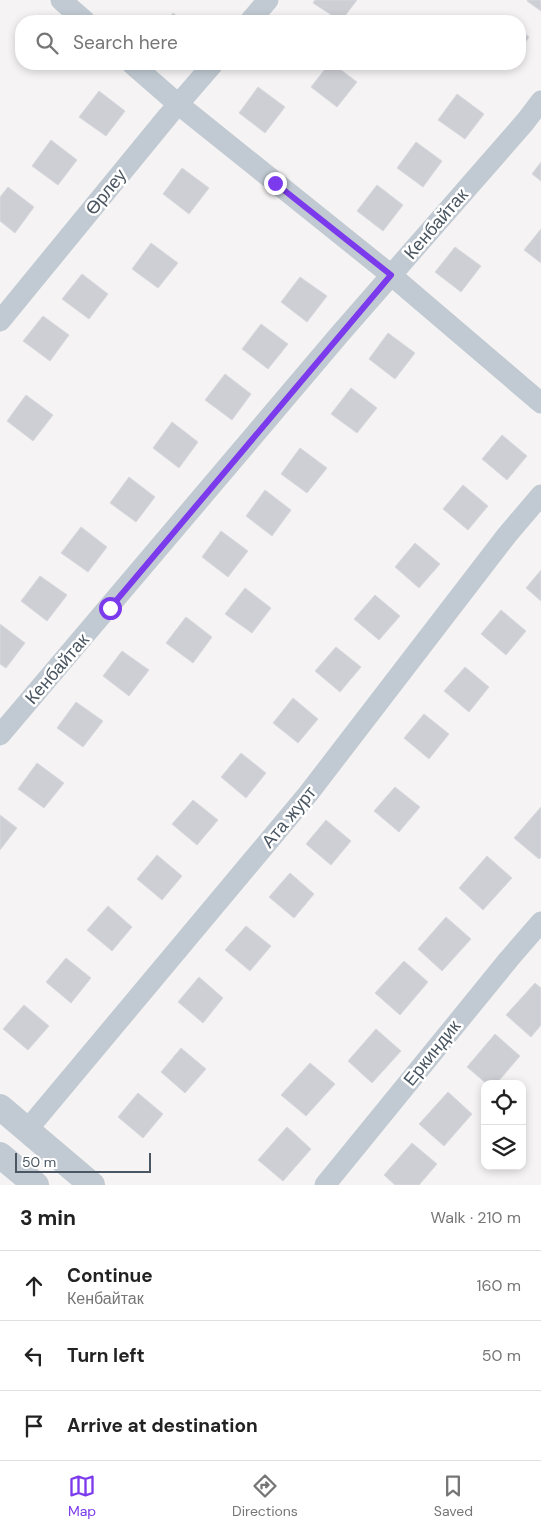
<!DOCTYPE html>
<meta charset="utf-8">
<style>
body{margin:0;font-family:"DM Sans",sans-serif;background:#f2f2f2;color:#222}
.controls{position:absolute;right:15px;bottom:15px;display:grid;overflow:hidden;border-radius:10px;box-shadow:0 2px 8px #0003}
.controls button{width:45px;height:45px;display:grid;place-items:center;padding:0;border:0;border-bottom:1px solid #e0e0e0;background:#fff;color:#222;font:25px sans-serif}
.scale{position:absolute;left:15px;bottom:12px;width:136px;box-sizing:border-box;padding-left:5px;border:2px solid #4a5661;border-top:0;font-size:14px;line-height:18px;white-space:nowrap;color:#4a5661;-webkit-text-stroke:4px #fff;paint-order:stroke}
.stop{position:absolute;width:15px;height:15px;margin:-11px;border:4px solid #7c3aed;border-radius:50%;background:#fff}
.stop.end{background:#7c3aed;border-color:#fff;box-shadow:0 1px 5px #0008}
.list{margin:0;padding:0;list-style:none}
h2{display:flex;justify-content:space-between;align-items:center;height:65px;margin:0;padding:0 20px;font-size:21px}
h2 small{font-size:16px;font-weight:400;color:#767676}
.list li{display:grid;grid-template-columns:32px 1fr auto;gap:15px;align-items:center;box-sizing:border-box;height:70px;padding:0 20px;border-top:1px solid #e0e0e0}
.list b{display:block;font-size:19px;white-space:nowrap}
.list p{margin:0;font-size:16px;white-space:nowrap;color:#767676}
.list em{font-size:16px;font-style:normal;color:#767676}
.icon{flex:none;width:28px;height:28px;fill:none;stroke:currentColor;stroke-width:2;stroke-linecap:round;stroke-linejoin:round}
.map{position:relative;flex:none;width:541px;height:1185px;overflow:hidden}
.search{position:absolute;background:#fff;box-shadow:0 2px 8px #0003;left:15px;right:15px;top:15px;height:55px;display:flex;align-items:center;gap:12px;box-sizing:border-box;padding:0 18px;border-radius:20px;color:#767676;font-size:19px}
.sheet{height:275px;background:#fff}
nav{display:flex;justify-content:space-around;align-items:center;box-sizing:border-box;height:70px;border-top:1px solid #e0e0e0;background:#fff;font-size:14px;color:#767676}
nav a{display:grid;justify-items:center;gap:2px}
nav .on{color:#7c3aed}
.map>svg:first-child{display:block}
</style>
<div class="map">
<svg width="541" height="1185" viewBox="0 0 541 1185">
<rect width="100%" height="100%" fill="#f5f3f3"/>
<g fill="#cdcfd5" stroke="#d7d9de">
<polygon points="315,0 357,0 341,21 313,3"/>
<polygon points="528,0 541,0 541,11 527,1"/>
<polygon points="173,13 183,21 167,21"/>
<polygon points="520,30 529,37 520,50"/>
<polygon points="329,64 333,64 357,82 337,107 311,87"/>
<polygon points="258,87 285,107 265,133 239,113"/>
<polygon points="99,91 125,111 106,136 79,117"/>
<polygon points="457,94 484,114 465,139 438,120"/>
<polygon points="51,140 77,160 58,185 32,166"/>
<polygon points="416,142 442,161 423,187 397,168"/>
<polygon points="541,162 541,181 532,174"/>
<polygon points="182,168 209,188 189,214 163,194"/>
<polygon points="377,185 403,205 383,231 357,211"/>
<polygon points="8,187 34,207 15,233 0,221 0,197"/>
<polygon points="541,229 541,263 524,250"/>
<polygon points="151,243 178,263 158,288 132,269"/>
<polygon points="455,247 481,266 461,292 435,272"/>
<polygon points="82,274 108,294 89,319 62,299"/>
<polygon points="300,277 327,296 307,322 281,302"/>
<polygon points="43,316 69,335 50,361 23,341"/>
<polygon points="261,324 288,344 268,369 242,349"/>
<polygon points="388,333 415,353 395,379 369,359"/>
<polygon points="225,374 251,394 232,420 205,400"/>
<polygon points="351,388 377,408 357,433 331,414"/>
<polygon points="26,395 53,415 33,441 7,421"/>
<polygon points="172,422 198,442 179,468 153,448"/>
<polygon points="502,435 527,456 507,480 482,459"/>
<polygon points="300,448 327,468 307,493 281,474"/>
<polygon points="129,477 155,497 136,522 110,503"/>
<polygon points="463,485 488,506 468,530 443,509"/>
<polygon points="265,490 291,510 272,536 246,516"/>
<polygon points="81,527 107,547 88,572 61,553"/>
<polygon points="221,531 248,551 228,577 202,557"/>
<polygon points="415,543 440,564 419,588 395,567"/>
<polygon points="541,570 541,601 526,588"/>
<polygon points="40,576 67,595 47,621 21,601"/>
<polygon points="245,588 271,608 252,633 225,614"/>
<polygon points="375,595 400,616 379,640 354,619"/>
<polygon points="501,610 526,631 506,655 481,634"/>
<polygon points="186,617 212,637 193,663 166,643"/>
<polygon points="0,624 25,643 6,668 0,664"/>
<polygon points="336,647 361,667 340,692 315,671"/>
<polygon points="122,651 149,670 129,696 103,676"/>
<polygon points="465,667 489,687 469,712 444,691"/>
<polygon points="293,698 318,719 298,743 273,723"/>
<polygon points="76,702 103,721 83,747 57,728"/>
<polygon points="424,714 449,734 429,759 404,738"/>
<polygon points="241,753 266,773 246,798 221,777"/>
<polygon points="37,763 64,783 44,808 18,789"/>
<polygon points="395,787 420,807 399,832 374,811"/>
<polygon points="193,800 218,820 197,845 172,824"/>
<polygon points="541,807 541,857 539,859 514,838"/>
<polygon points="0,815 17,828 0,850"/>
<polygon points="326,820 351,841 331,865 306,844"/>
<polygon points="157,855 182,876 162,900 137,879"/>
<polygon points="487,856 512,878 483,910 459,888"/>
<polygon points="290,873 314,894 294,918 269,897"/>
<polygon points="108,906 132,927 112,951 87,930"/>
<polygon points="446,917 471,939 442,971 418,949"/>
<polygon points="246,926 271,946 250,971 225,950"/>
<polygon points="66,958 91,978 71,1003 46,982"/>
<polygon points="404,961 428,982 400,1015 375,993"/>
<polygon points="199,977 223,998 203,1023 178,1002"/>
<polygon points="535,983 541,988 541,1025 531,1037 506,1015"/>
<polygon points="24,1005 49,1026 28,1050 3,1029"/>
<polygon points="376,1029 401,1051 372,1083 348,1061"/>
<polygon points="495,1034 520,1056 496,1084 487,1084 467,1067"/>
<polygon points="181,1048 206,1069 185,1093 161,1072"/>
<polygon points="310,1063 335,1084 306,1116 281,1095"/>
<polygon points="448,1092 472,1114 444,1146 419,1124"/>
<polygon points="138,1093 163,1114 143,1138 118,1117"/>
<polygon points="287,1127 311,1149 283,1181 258,1160"/>
<polygon points="412,1143 437,1164 419,1185 395,1185 384,1175"/>
</g>
<g fill="none" stroke-linecap="round" stroke-linejoin="round">
<g stroke="#c1cad2" stroke-width="21">
<polyline points="61,0 85,21"/>
<polyline points="250,21 268,0"/>
<polyline points="132,64 178,104 391,275 541,403"/>
<polyline points="0,321 168,116 213,64"/>
<polyline points="0,735 339,335 525,122 541,101"/>
<polyline points="27,1130 308,794 507,535 541,495"/>
<polyline points="325,1185 509,959 541,922"/>
</g>
<g stroke="#c1cad2" stroke-width="26">
<polyline points="0,1107 92,1185"/>
<polyline points="0,1155 36,1185"/>
</g>
</g>
<g fill="none" stroke-linecap="round" stroke-linejoin="round">
<polyline stroke="#7c3aed" stroke-width="6" points="110,608 391,275 275,183"/>
</g>
<g text-anchor="middle" stroke-width="5" stroke-linejoin="round" paint-order="stroke">
<g font-size="18" fill="#4a5661" stroke="#fff">
<text transform="translate(106 192) rotate(-51)" y="6">Өрлеу</text>
<text transform="translate(436 224) rotate(-49)" y="6">Кенбайтак</text>
<text transform="translate(57 669) rotate(-49)" y="6">Кенбайтак</text>
<text transform="translate(289 817) rotate(-50)" y="6">Ата журт</text>
<text transform="translate(432 1053) rotate(-51)" y="6">Еркиндик</text>
</g>
</g>
</svg>
<div class="controls">
<button><svg class="icon" aria-label="locate" viewBox="0 0 24 24"><circle cx="12" cy="12" r="6"/><path d="M12 2v4M12 18v4M2 12h4M18 12h4"/></svg></button>
<button><svg class="icon" aria-label="layers" viewBox="0 0 24 24"><path d="M12 4l9 5-9 5-9-5zM3 14l9 5 9-5"/></svg></button>
</div>
<div class="scale">50 m</div>
<div class="stop" style="left:110px;top:608px"></div>
<div class="stop end" style="left:275px;top:183px"></div>
<div class="search"><svg class="icon" aria-label="search" viewBox="0 0 24 24"><circle cx="10" cy="10" r="6"/><path d="M15 15l6 6"/></svg>Search here</div>
</div>
<section class="sheet">
<h2>3 min<small>Walk · 210 m</small></h2>
<ul class="list">
<li><svg class="icon" aria-label="ahead" viewBox="0 0 24 24"><path d="M12 20V5M6 11l6-6 6 6"/></svg><div><b>Continue</b><p>Кенбайтак</p></div><em>160 m</em></li>
<li><svg class="icon" aria-label="left" viewBox="0 0 24 24"><path d="M17 20v-9H6M10 6l-5 5 5 5"/></svg><div><b>Turn left</b></div><em>50 m</em></li>
<li><svg class="icon" aria-label="arrive" viewBox="0 0 24 24"><path d="M6 21V4h12l-3 4 3 4H6"/></svg><div><b>Arrive at destination</b></div></li>
</ul>
</section>
<nav>
<a class="on"><svg class="icon" aria-label="map" viewBox="0 0 24 24"><path d="M3 6l6-2 6 2 6-2v14l-6 2-6-2-6 2zM9 4v14M15 6v14"/></svg>Map</a>
<a><svg class="icon" aria-label="directions" viewBox="0 0 24 24"><path d="M12 3l9 9-9 9-9-9zM9 14v-3h6M13 9l2 2-2 2"/></svg>Directions</a>
<a><svg class="icon" aria-label="saved" viewBox="0 0 24 24"><path d="M7 4h10v16l-5-4-5 4z"/></svg>Saved</a>
</nav>
